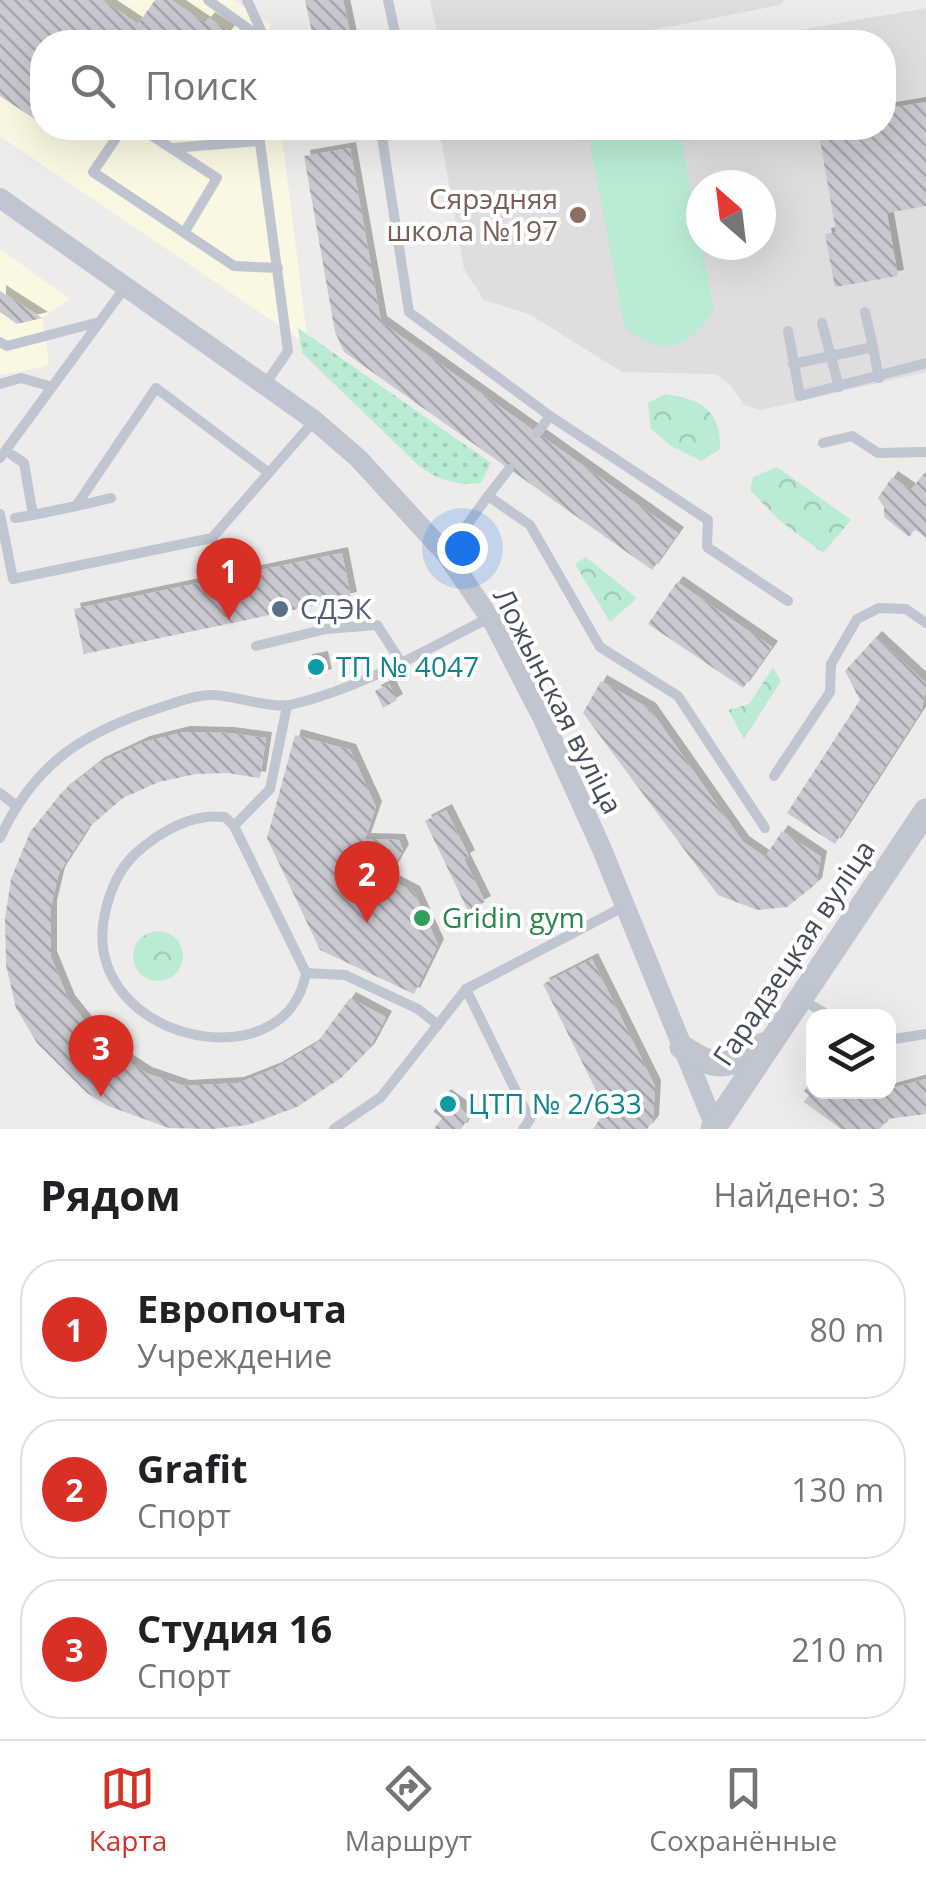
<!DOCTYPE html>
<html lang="ru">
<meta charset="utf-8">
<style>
body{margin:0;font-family:"Open Sans",sans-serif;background:#f2f2f2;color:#202124}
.controls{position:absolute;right:30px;bottom:30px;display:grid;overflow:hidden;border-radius:20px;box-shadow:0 10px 40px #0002}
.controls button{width:90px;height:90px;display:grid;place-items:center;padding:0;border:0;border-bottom:2px solid #e0e0e0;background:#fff;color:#202124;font:50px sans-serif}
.compass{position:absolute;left:686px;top:170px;width:90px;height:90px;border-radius:50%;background:#fff;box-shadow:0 10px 40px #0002;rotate:332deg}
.you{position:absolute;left:462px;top:548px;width:35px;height:35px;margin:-25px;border:8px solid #fff;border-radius:50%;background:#1a73e8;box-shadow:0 0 0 15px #1a73e833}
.badge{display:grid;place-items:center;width:65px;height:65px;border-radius:50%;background:#d93025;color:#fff;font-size:32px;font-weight:700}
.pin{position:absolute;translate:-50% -82px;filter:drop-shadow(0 2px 5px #0008)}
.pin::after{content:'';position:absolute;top:52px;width:35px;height:30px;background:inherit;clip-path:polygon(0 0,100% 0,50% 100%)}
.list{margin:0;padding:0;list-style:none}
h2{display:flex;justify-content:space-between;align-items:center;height:130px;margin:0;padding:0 40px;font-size:42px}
h2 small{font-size:32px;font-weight:400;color:#757577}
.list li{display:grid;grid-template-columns:65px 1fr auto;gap:30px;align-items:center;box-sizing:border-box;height:140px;margin:0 20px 20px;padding:0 20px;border:2px solid #e0e0e0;border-radius:40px}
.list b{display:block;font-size:38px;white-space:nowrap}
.list p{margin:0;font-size:32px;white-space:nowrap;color:#757577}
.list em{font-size:32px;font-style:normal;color:#757577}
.icon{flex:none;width:55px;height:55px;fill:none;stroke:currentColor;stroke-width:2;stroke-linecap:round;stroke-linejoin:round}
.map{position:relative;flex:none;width:926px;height:1129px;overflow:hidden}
.search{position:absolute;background:#fff;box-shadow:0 10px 40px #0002;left:30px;right:30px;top:30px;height:110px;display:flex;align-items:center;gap:25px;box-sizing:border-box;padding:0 35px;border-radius:40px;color:#757577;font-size:38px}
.sheet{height:610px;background:#fff}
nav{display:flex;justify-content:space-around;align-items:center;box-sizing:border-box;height:140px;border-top:2px solid #e0e0e0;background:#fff;font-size:28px;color:#757577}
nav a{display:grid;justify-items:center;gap:5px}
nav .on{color:#d93025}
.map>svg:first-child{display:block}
</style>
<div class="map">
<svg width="926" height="1129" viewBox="0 0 926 1129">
<defs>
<pattern id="grass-dots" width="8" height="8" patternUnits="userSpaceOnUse" patternTransform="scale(2.5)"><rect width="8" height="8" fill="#baecd4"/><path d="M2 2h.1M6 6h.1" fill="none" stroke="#a1ccb8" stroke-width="1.8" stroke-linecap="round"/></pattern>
<pattern id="forest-crowns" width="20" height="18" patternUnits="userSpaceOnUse" patternTransform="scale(2.5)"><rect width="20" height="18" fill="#baecd4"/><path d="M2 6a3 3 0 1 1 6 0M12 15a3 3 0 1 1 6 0" fill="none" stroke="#a1ccb8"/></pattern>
<pattern id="building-back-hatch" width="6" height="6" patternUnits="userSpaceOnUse" patternTransform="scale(2.5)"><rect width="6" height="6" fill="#c9c9d1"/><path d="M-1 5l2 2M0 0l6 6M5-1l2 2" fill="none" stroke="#a5a5ac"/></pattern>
<filter id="shadow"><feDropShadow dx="6" dy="-6" stdDeviation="0" flood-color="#0004"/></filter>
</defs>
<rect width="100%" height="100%" fill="#eeeceb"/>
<g fill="#faf7e3">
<polygon points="0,0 233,0 269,23 271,42 42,42 42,128 281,128 308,345 0,136"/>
<polygon points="0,249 70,299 42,318 49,362 44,367 0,375"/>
</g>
<g fill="#dfdddd" fill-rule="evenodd">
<polygon points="430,0 784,0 780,5 591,42 439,42"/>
<path d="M926,8V372L761,410L744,405L731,386L716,374L622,372L529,314L484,300L464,269L439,128H884V42H731ZM701,185H761V245H701Z"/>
</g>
<path fill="url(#grass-dots)" d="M298,328L491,463L481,483C457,486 437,480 418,465L302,353Z"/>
<g fill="url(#forest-crowns)">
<path d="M665,394C700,399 721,409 720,449L701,461L671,446L651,429L648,403Z"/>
<polygon points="777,467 851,520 823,553 779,520 750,490 753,477"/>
<polygon points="586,557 637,598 610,622 575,564"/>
<polygon points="773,667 781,681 744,739 728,710 749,704"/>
<circle cx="158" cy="956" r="25"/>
</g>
<path fill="#baecd4" d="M593,128H679L714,311C686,349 665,358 625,328L588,136Z"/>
<g fill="url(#building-back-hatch)" filter="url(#shadow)">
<polygon points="0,0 102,0 138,24 155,0 171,0 205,23 209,18 229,31 221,42 137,42 129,37 126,42 42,42 42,124 0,96"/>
<polygon points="305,0 343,0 352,42 314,42"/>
<polygon points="926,102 926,206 887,213 898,276 835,287 825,234 836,232 818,128 884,128 884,109"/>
<polygon points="350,148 381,322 678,533 652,570 344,352 335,332 304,156"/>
<polygon points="0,291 42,318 17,324 0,312"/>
<polygon points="923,474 926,474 926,538 915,529 909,537 884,517 884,507 878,498 892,477 911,490"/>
<polygon points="342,553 351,598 84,654 74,609"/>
<polygon points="677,582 772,647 743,688 648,624"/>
<polygon points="876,637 926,683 926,691 921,711 835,844 787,813 860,700 845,671"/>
<polygon points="322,657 326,675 309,679 306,660"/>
<polygon points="601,681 650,709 743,842 765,857 782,831 821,857 816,884 787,907 757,910 718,895 583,713"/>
<polygon points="389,684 397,700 383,708 375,691"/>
<polygon points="184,732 228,733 266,738 260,778 228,773 196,774 159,782 123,798 87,829 59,873 51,906 51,957 69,1001 106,1047 146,1073 184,1086 238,1083 276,1068 316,1044 350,998 386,1017 369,1049 341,1078 297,1107 248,1125 212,1129 169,1128 108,1106 87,1093 37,1043 16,1008 6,965 5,919 11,879 30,832 62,792 99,763 144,742"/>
<polygon points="295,735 350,750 376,807 365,839 399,840 403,850 387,878 414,892 438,945 414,994 320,950 267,838"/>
<polygon points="446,810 469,856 464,859 485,902 468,911 425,821"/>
<polygon points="592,959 655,1086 653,1121 647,1129 593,1129 606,1110 543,984"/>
<polygon points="814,1077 814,1092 852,1092 860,1097 926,1079 926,1114 887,1119 880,1129 841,1129 804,1102 809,1095 804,1091"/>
<polygon points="445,1095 471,1114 461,1129 434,1129 442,1118 433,1112"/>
</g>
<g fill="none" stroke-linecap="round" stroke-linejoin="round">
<g stroke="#bfc5d1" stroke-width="10">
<polyline points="208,0 265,41"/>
<polyline points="247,0 264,37"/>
<polyline points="388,0 397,42"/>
<polyline points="123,128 93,172 234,266 278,268"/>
<polyline points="140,128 217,178 184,233"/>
<polyline points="258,128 288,351 266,383"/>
<polyline points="382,137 409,312 550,416"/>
<polyline points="172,148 260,141"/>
<polyline points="865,312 873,347"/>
<polyline points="822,323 839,387"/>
<polyline points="788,331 800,396 926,363"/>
<polyline points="0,342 7,346 99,322"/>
<polyline points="793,364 873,347 879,378"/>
<polyline points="0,384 21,378 52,387"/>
<polyline points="537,433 550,416 708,520 707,547 788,601"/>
<polyline points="823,443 852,436 878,453 926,452"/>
<polyline points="12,455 24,463 33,515 76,506 156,388 269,473"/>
<polyline points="0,458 126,286"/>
<polyline points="488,496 509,469"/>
<polyline points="77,506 111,498"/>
<polyline points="0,514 13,579 212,538 314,421"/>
<polyline points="15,518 33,515"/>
<polyline points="446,554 488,496 530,525 600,647 678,696 765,828"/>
<polyline points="256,646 326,629 377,625 401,662"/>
<polyline points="774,776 830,692 831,664 857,619 879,608 906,609 926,623"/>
<polyline points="0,793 15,805"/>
<polyline points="234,826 270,789 287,706"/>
<path d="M0,838C34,764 83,732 159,708C174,703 194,695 211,695C237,695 269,710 294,704C364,687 425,650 489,618"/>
<path d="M306,973C286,1087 77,1039 105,913C110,890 119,869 136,853C161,831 191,813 225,817L234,826L306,973L345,975L418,1009L438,1025"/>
<polyline points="466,989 530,1120 523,1129"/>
<polyline points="799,998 830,1016"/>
<polyline points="888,1040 926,1034"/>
<polyline points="334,1129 381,1097 466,989 625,906"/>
</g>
<polyline stroke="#bfc5d1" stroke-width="20" points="0,198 314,420 359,459 446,554 494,624 543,719 601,847 716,1129"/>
<g stroke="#bfc5d1" stroke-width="25">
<path d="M682,1047C717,1071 728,1069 763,1045"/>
<polyline points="713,1129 926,811"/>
</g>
</g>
<circle fill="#8d6e63" stroke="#fff" stroke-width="4" cx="578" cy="215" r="10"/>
<circle fill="#5c6f8a" stroke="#fff" stroke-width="4" cx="280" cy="609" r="10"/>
<g fill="#0f9aa8" stroke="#fff" stroke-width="4">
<circle cx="316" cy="667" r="10"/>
<circle cx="448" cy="1104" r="10"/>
</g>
<circle fill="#2e9e5b" stroke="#fff" stroke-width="4" cx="422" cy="918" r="10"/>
<g text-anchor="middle" stroke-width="8" stroke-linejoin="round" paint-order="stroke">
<g font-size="28" fill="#785e54" stroke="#fff" text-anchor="end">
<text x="558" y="209">Сярэдняя<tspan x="558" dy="32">школа №197</tspan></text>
</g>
<g font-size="28" fill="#4e5e75" stroke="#fff" text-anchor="start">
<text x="300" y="619">СДЭК</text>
</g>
<g font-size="28" fill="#0d838f" stroke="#fff" text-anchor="start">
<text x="336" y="677">ТП № 4047</text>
<text x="468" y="1114">ЦТП № 2/633</text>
</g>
<g font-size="28" fill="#454c58" stroke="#fff">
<text transform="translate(558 701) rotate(63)" y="10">Ложынская вуліца</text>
<text transform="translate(794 953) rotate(-56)" y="10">Гарадзецкая вуліца</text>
</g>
<g font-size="28" fill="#27864d" stroke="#fff" text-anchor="start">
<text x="442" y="928">Gridin gym</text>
</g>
</g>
</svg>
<div class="controls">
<button><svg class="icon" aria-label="layers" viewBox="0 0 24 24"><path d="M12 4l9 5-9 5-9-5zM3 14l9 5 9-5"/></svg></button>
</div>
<svg class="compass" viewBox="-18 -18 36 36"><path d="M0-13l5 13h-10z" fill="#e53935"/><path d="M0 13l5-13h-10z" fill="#757577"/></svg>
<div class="you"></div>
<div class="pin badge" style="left:229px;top:620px">1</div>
<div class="pin badge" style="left:367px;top:923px">2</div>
<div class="pin badge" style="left:101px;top:1097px">3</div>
<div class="search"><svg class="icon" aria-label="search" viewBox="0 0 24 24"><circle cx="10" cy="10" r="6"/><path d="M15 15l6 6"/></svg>Поиск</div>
</div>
<section class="sheet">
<h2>Рядом<small>Найдено: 3</small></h2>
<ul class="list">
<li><span class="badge">1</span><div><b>Европочта</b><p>Учреждение</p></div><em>80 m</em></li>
<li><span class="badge">2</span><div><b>Grafit</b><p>Спорт</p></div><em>130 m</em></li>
<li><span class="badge">3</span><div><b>Студия 16</b><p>Спорт</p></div><em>210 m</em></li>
</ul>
</section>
<nav>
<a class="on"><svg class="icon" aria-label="map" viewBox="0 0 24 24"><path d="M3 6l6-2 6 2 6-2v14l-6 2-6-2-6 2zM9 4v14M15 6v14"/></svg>Карта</a>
<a><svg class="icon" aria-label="directions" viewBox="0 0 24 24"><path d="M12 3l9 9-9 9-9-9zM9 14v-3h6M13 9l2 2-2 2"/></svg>Маршрут</a>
<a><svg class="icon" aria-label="saved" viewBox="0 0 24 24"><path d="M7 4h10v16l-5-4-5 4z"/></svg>Сохранённые</a>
</nav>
